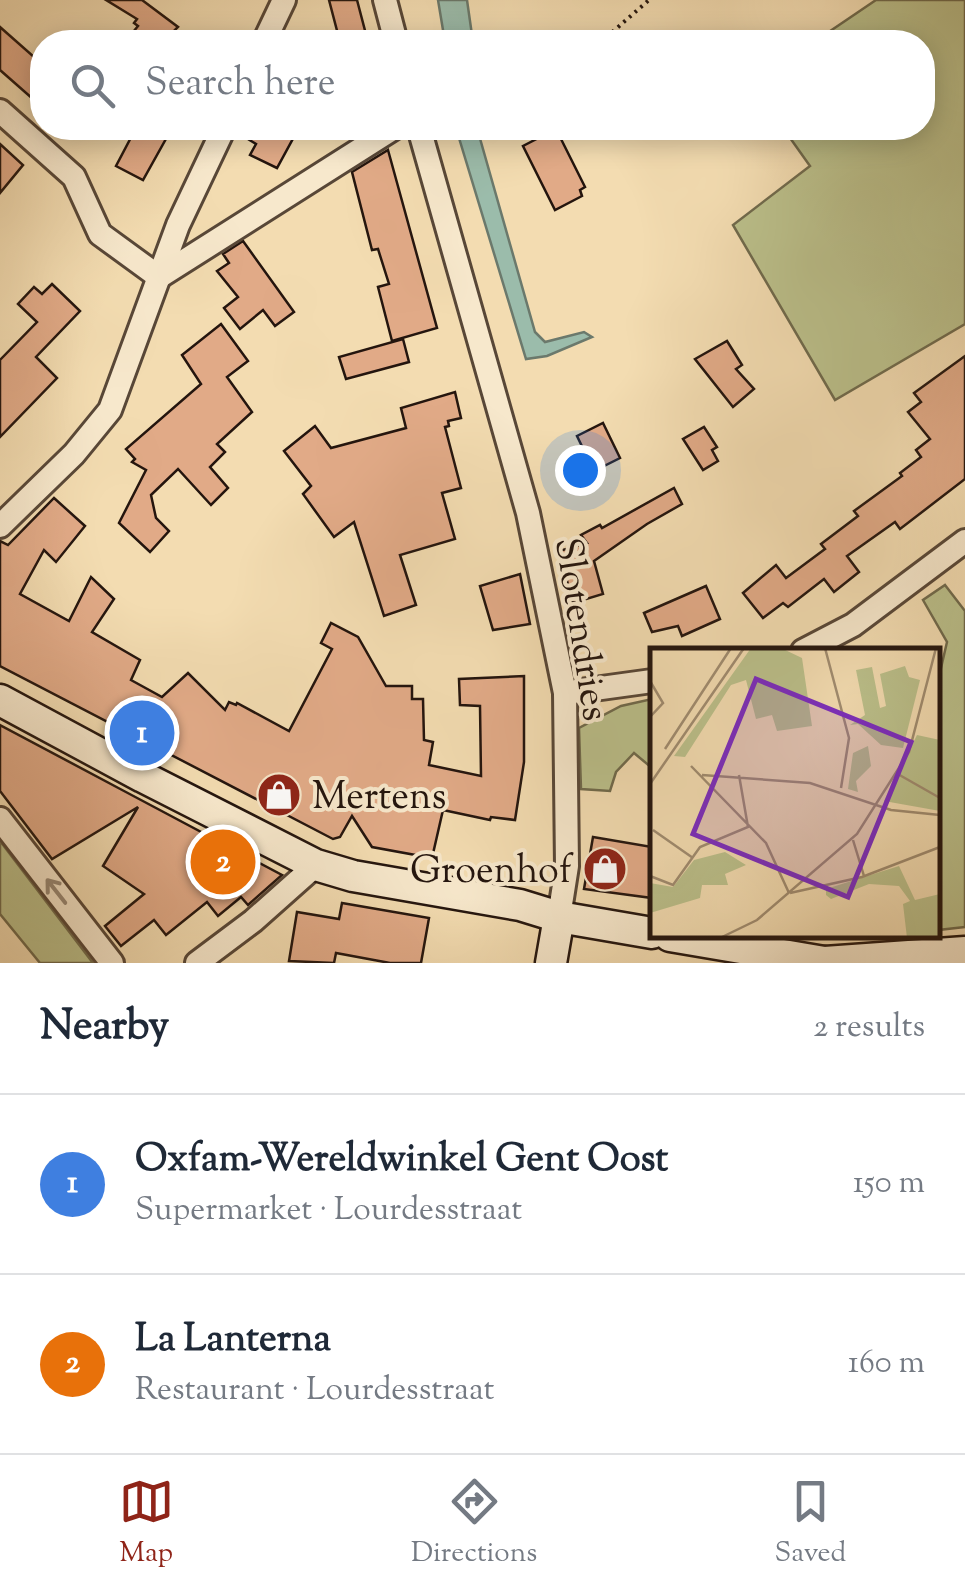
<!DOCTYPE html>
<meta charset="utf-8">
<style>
body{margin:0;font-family:"Sorts Mill Goudy",serif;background:#f6f6f7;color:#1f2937}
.you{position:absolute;left:580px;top:470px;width:35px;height:35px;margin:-25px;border:8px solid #fff;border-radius:50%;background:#1a73e8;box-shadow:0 0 0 15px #1a73e833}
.badge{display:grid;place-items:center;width:65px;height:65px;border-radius:50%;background:#8f2418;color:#fff;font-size:32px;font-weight:700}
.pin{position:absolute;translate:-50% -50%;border:5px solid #fff;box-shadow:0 2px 10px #0006}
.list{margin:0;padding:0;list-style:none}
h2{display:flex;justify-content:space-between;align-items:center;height:130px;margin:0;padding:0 40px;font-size:42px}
h2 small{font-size:32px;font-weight:400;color:#747a83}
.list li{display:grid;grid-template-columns:65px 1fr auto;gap:30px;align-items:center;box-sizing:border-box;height:180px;padding:0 40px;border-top:2px solid #e0e1e3}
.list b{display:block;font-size:38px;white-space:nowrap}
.list p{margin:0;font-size:32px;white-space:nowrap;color:#747a83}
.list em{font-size:32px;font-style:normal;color:#747a83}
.icon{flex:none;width:55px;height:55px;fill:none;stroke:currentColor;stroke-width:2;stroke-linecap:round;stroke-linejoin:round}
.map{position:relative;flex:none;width:965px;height:963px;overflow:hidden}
.search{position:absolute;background:#fff;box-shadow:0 5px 25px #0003;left:30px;right:30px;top:30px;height:110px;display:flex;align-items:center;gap:25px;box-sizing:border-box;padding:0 35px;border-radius:40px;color:#747a83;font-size:38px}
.sheet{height:490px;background:#fff}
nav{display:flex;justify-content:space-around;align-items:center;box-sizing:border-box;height:140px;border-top:2px solid #e0e1e3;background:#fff;font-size:28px;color:#747a83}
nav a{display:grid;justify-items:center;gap:5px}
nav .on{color:#8f2418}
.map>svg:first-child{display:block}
</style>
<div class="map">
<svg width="965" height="963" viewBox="0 0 965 963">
<rect width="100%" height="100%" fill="#f3dcb1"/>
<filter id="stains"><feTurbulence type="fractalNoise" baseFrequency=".002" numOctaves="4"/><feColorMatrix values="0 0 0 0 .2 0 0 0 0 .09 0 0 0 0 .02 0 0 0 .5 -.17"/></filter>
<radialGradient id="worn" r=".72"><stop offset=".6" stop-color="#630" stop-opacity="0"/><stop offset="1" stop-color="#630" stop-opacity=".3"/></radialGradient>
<g fill="#bbc08b" stroke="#706a4c" stroke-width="2.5">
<polygon points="876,0 965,0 965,324 835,400 733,225 810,166 783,128 922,128 922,42 814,42"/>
<polygon points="945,585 965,611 965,927 938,930 938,681 947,642 923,600"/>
<polygon points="652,699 652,768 634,753 616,772 610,791 581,789 579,728 621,706"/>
<polygon points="0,841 93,963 40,963 0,914"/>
</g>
<g fill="#9bbcab" stroke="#6b796c" stroke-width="2.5">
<polygon points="438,0 467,0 473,42 445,42"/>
<polygon points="456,128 477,128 535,332 545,342 584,332 592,337 547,356 526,359"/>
</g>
<g fill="#e1aa87" stroke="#24150e" stroke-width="2.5">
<polygon points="106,0 142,0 178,27 163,42 125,42 138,26 134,23 137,19"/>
<polygon points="329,0 357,0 368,42 340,42"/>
<polygon points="0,27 42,64 42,107 0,70"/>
<polygon points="136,128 172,128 143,180 116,166"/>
<polygon points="239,128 284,128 296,133 277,168 250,155 256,144 238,133"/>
<polygon points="556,129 585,187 580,190 582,196 555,210 523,146"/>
<polygon points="0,144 23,165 0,193"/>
<polygon points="388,150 437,328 392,341 378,287 389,284 378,249 372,250 352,172"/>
<polygon points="243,241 294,312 275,326 263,310 240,329 224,308 238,297 217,271 229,263 223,254"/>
<polygon points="52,284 80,311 36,357 57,378 0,437 0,360 37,322 18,304 34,287 42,294"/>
<polygon points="221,324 248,361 227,377 252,412 217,444 225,452 210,467 228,488 211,505 178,469 151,495 156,518 169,531 150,552 119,523 146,470 132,462 135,459 126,449 201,384 182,355"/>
<polygon points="403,339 409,362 346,379 339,357"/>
<polygon points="727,341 742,365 736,369 754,389 733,407 695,359"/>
<polygon points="965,356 965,479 900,529 895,522 847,556 859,572 834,592 824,579 788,607 783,603 763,618 743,593 776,565 786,578 825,549 821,544 858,516 854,511 902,476 900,473 921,457 916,450 930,439 908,412 921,402 914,393"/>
<polygon points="455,392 461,418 448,421 449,426 445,427 461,488 442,493 455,539 400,555 416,605 384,616 354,522 334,537 303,494 311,486 284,451 315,426 331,448 406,428 401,408"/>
<polygon points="603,423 620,458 594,471 577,436"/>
<polygon points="704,427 717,447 712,450 718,461 703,470 683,439"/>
<polygon points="674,488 682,504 647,524 594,561 603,594 573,603 559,551 587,543 581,535 600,525 602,528"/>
<polygon points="54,498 85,526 56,562 44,550 20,594 69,621 91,577 114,599 92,632 140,660 131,680 162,697 188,673 225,710 229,702 236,705 237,703 289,731 332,649 321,643 331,623 358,637 386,686 412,686 412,699 423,699 424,740 433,742 429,765 481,776 480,706 460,705 459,679 524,676 524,762 515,820 491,817 490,820 443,810 432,858 372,847 352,816 340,837 333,839 0,666 0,541 8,545"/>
<polygon points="520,574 530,624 493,630 480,586"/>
<polygon points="706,586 720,619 682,636 678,626 652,632 644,613"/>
<polygon points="0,725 124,791 282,875 248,905 241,897 218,916 207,902 166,935 154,920 121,946 105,926 144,894 103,866 138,807 52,859 0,791"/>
<polygon points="593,837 652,847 652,898 584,889"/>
<polygon points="342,903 429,918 421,963 390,963 336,953 334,963 289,961 297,912 339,919"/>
</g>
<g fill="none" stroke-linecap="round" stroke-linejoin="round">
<defs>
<g id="street">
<polyline points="385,0 396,42"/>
<polyline points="264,42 284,0"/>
<polyline points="0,111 74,177 100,234 159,277 394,128"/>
<polyline points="419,128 528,513 565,693 567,866 559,917"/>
<polyline points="0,526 74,454 110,410 178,225 224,128"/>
<polyline points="803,651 853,625 965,541"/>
<polyline points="565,693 652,681"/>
<polyline points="0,819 112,963"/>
<polyline points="197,963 253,921 316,865"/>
</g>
<g id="secondary">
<polyline points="0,700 143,777 316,865 353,876 520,905 559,917 652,933"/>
<polyline points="670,936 830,963"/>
<polyline points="825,962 965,952"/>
<polyline points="551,963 559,917"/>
</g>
</defs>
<use href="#street" stroke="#584737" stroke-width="28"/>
<use href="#secondary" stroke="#24150e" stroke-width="35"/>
<polyline stroke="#24150e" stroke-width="4" stroke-dasharray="2.5 5" stroke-linecap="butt" points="601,42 649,0"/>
<use href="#street" stroke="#f7e8cc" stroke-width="22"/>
<use href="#secondary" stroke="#f7e8cc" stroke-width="30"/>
</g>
<defs><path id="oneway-shaft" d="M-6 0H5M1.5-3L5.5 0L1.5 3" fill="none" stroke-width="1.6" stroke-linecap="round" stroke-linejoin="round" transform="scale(2.5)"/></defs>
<use stroke="#988976" href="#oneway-shaft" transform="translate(56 891) rotate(-128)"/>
<defs>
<symbol id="shop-disc" viewBox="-11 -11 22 22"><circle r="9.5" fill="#8f2418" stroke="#f7e8cc"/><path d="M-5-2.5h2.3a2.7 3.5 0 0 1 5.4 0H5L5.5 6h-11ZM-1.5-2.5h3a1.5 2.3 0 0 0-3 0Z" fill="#fff"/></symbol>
</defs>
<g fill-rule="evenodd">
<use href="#shop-disc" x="254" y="770" width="50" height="50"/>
<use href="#shop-disc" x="580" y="844" width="50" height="50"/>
</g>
<g text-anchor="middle" stroke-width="8" stroke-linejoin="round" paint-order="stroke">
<g font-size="38" fill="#24150e" stroke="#f7e8cc">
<text transform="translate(583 629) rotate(81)" y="13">Slotendries</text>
</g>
<g font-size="38" fill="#24150e" stroke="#f7e8cc" text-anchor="start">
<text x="312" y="808">Mertens</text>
<text x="572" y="882" text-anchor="end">Groenhof</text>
</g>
</g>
<g transform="translate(650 648)">
<rect width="290" height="290" fill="#f3dcb1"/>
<path d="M101,0H131L152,10L162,78L127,83L122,67L106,71L96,32L81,37L35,109L24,108ZM255,18L259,29L270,32L253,100L231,97L208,76L200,77L215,67L206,22L222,19L230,60L236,58L230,26ZM267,87L290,92V163L234,153ZM218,98L221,118L206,133L208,144L198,141L203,105ZM75,204L96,217L75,226L78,237H52L50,250L0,265V235L23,239L44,212ZM249,218L265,252L290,246V290H257L253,256L260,253L249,238L219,236L181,251L176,247V241Z" fill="#bbc08b"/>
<path fill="none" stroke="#a08c70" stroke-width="2.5" d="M175,0L199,90L191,140M0,33L13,55L0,69M15,101L81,0M41,118L116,195L139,245M246,125L290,150M52,127L160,135L241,162L290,167M0,136L94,0M3,182L43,210M203,192L214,228M0,228L23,237L50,199L98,179L89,127M140,245L212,229L290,199M70,290L107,272L207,186L259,104L286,0"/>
<path fill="#7b2cbf" fill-opacity="0.15" stroke="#7b2cbf" stroke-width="5" d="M106,31L261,94L198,249L43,186Z"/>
<rect width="290" height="290" fill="none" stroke="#24150e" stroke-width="5"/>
</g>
<rect width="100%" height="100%" filter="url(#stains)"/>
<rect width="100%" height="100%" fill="url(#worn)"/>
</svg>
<div class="you"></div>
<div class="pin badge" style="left:142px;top:733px;background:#3f7fe0">1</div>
<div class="pin badge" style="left:223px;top:862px;background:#e8710a">2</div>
<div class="search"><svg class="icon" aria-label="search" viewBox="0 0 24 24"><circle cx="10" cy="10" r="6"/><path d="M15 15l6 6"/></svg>Search here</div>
</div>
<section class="sheet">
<h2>Nearby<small>2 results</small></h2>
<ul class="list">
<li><span class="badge" style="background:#3f7fe0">1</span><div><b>Oxfam-Wereldwinkel Gent Oost</b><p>Supermarket · Lourdesstraat</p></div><em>150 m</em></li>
<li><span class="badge" style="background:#e8710a">2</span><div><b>La Lanterna</b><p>Restaurant · Lourdesstraat</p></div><em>160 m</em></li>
</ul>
</section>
<nav>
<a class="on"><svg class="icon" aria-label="map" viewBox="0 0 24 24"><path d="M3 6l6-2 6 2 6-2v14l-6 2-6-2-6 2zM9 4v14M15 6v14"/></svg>Map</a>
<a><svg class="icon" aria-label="directions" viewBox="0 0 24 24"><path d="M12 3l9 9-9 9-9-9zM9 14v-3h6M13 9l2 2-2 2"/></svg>Directions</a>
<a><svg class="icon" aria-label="saved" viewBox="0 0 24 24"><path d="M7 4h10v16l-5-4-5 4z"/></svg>Saved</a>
</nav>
